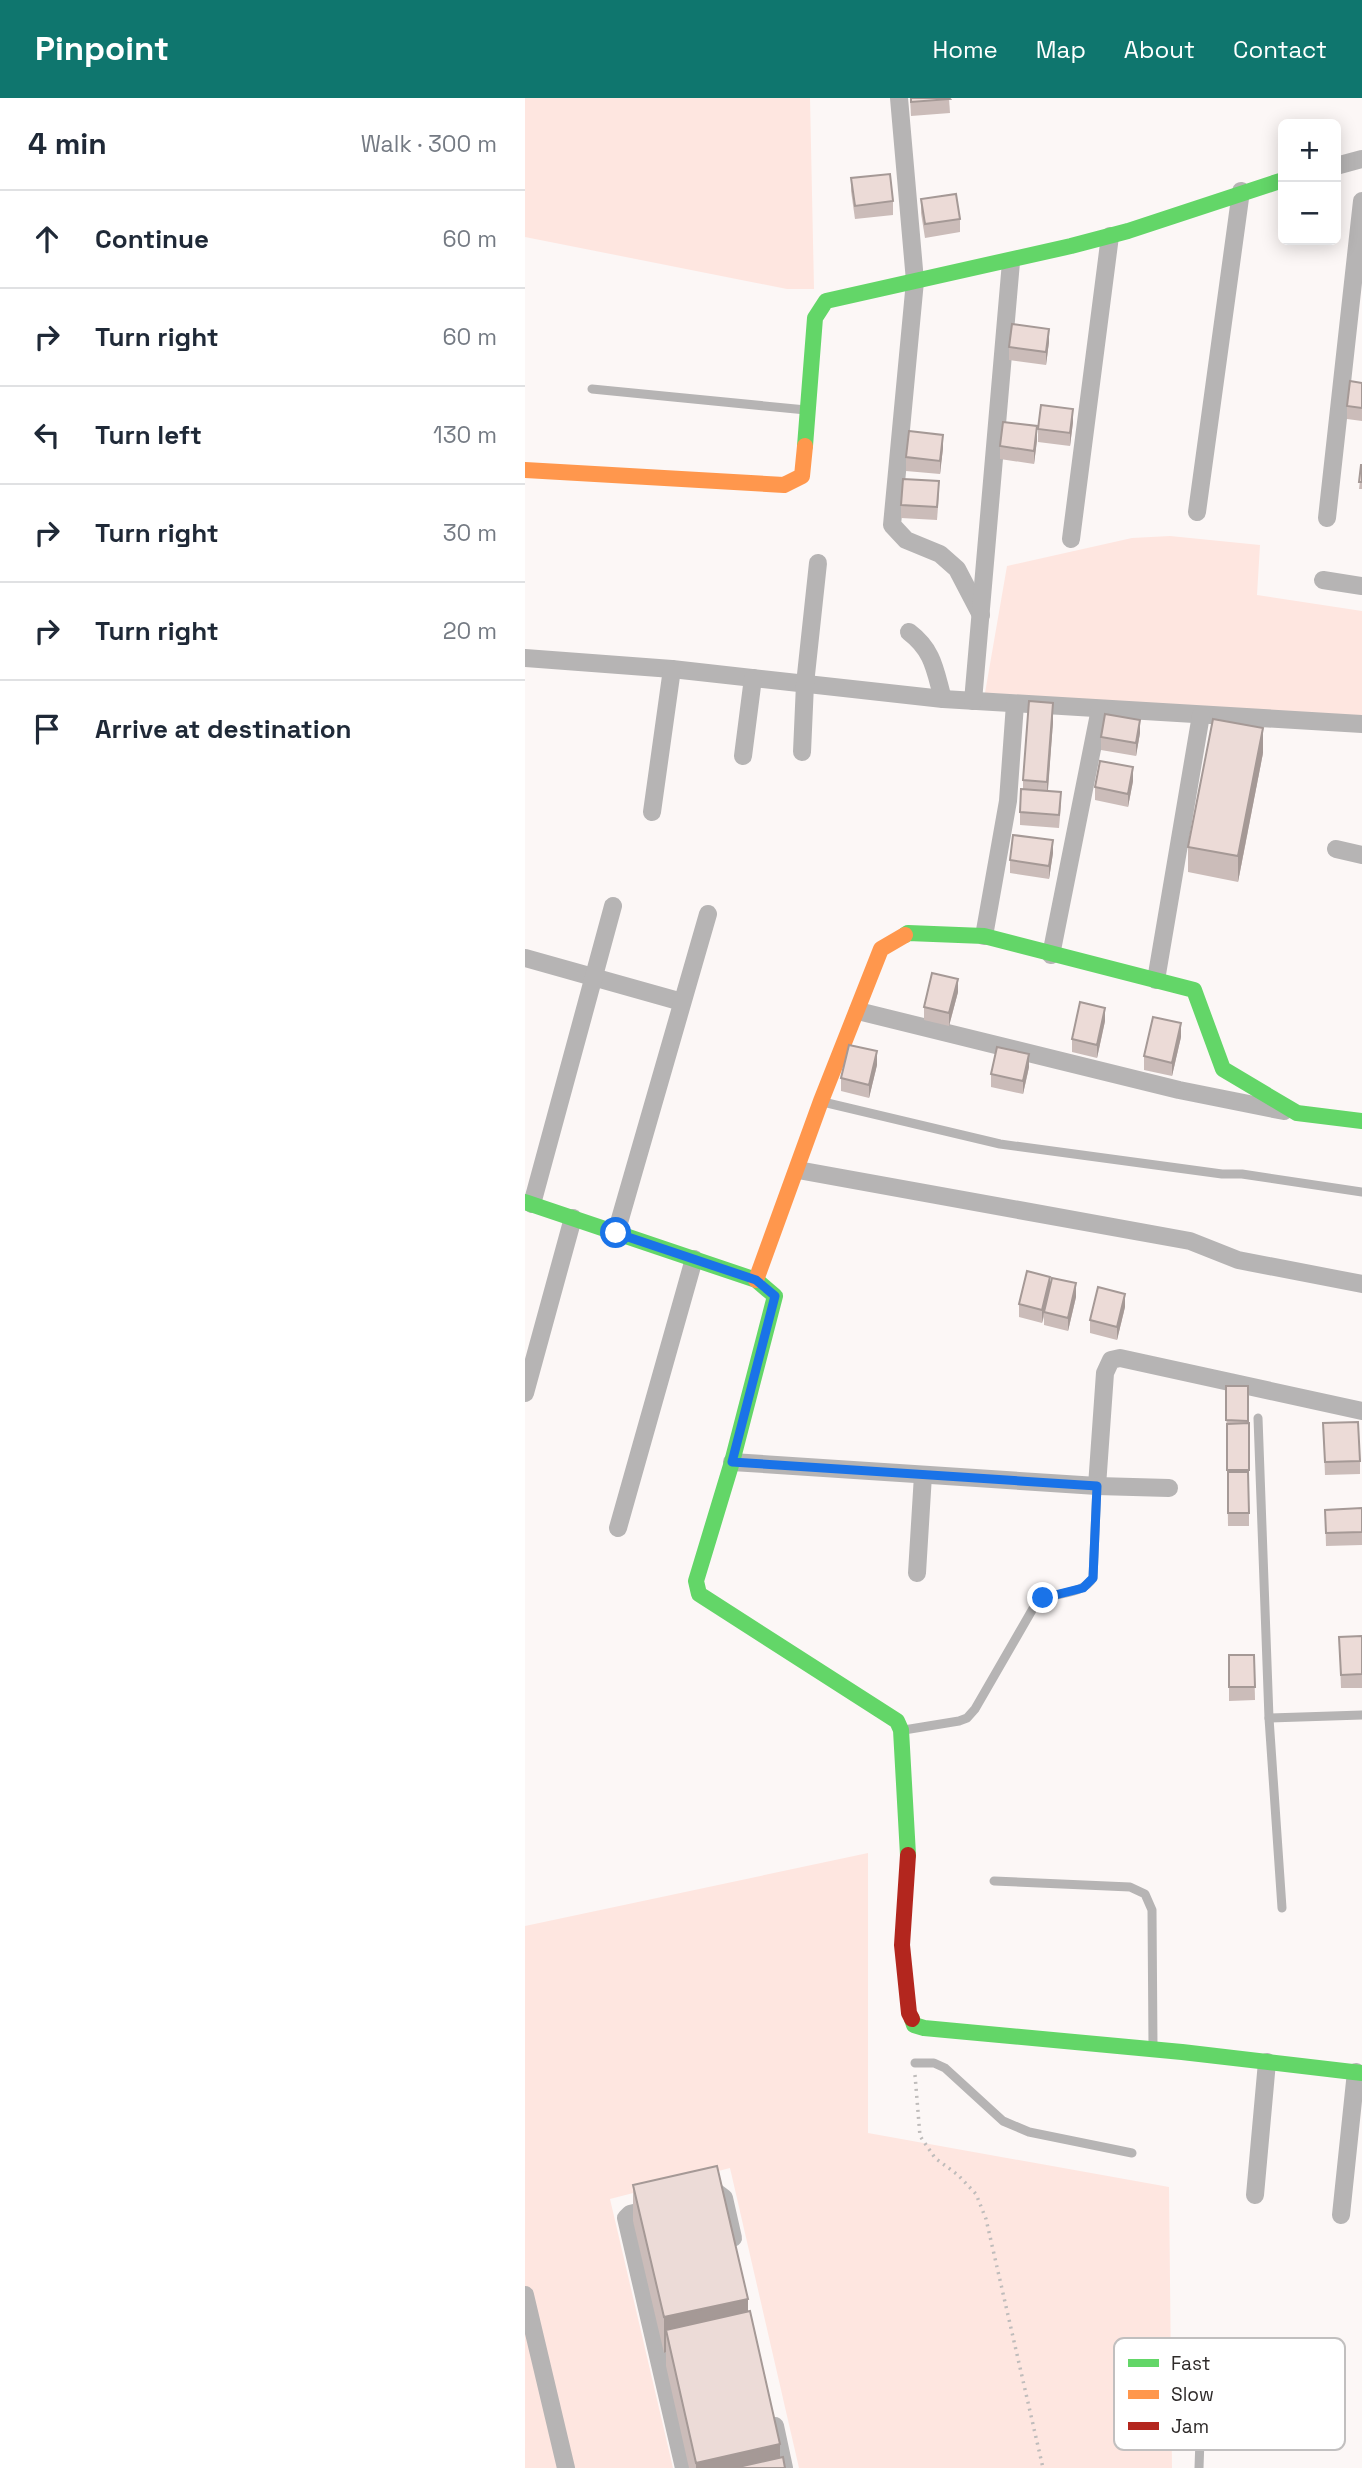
<!DOCTYPE html>
<meta charset="utf-8">
<style>
body{margin:0;font-family:"Space Grotesk",sans-serif;background:#f2f2f3;color:#1f2937}
.controls{position:absolute;right:21px;top:21px;display:grid;overflow:hidden;border-radius:10px;box-shadow:0 4px 18px #0003}
.controls button{width:63px;height:63px;display:grid;place-items:center;padding:0;border:0;border-bottom:2px solid #e0e1e3;background:#fff;color:#1f2937;font:35px sans-serif}
.stop{position:absolute;width:21px;height:21px;margin:-16px;border:5px solid #1a73e8;border-radius:50%;background:#fff}
.stop.end{background:#1a73e8;border-color:#fff;box-shadow:0 2px 7px #0008}
.list{margin:0;padding:0;list-style:none}
h2{display:flex;justify-content:space-between;align-items:center;height:91px;margin:0;padding:0 28px;font-size:30px}
h2 small{font-size:23px;font-weight:400;color:#747a83}
.list li{display:grid;grid-template-columns:46px 1fr auto;gap:21px;align-items:center;box-sizing:border-box;height:98px;padding:0 28px;border-top:2px solid #e0e1e3}
.list b{display:block;font-size:26px;white-space:nowrap}
.list em{font-size:23px;font-style:normal;color:#747a83}
.icon{flex:none;width:38px;height:38px;fill:none;stroke:currentColor;stroke-width:2;stroke-linecap:round;stroke-linejoin:round}
.map{position:relative;flex:none;width:837px;height:2370px;overflow:hidden}
header{display:flex;align-items:center;gap:42px;box-sizing:border-box;height:98px;padding:0 35px;background:#0f766e;color:#fff}
header strong{font-size:33px}
nav{display:flex;gap:38px;margin-inline-start:auto;font-size:24px}
main{display:flex}
aside{flex:1;background:#fff}
.map>svg:first-child{display:block}
</style>
<header>
<strong>Pinpoint</strong>
<nav><a>Home</a><a>Map</a><a>About</a><a>Contact</a></nav>
</header>
<main>
<aside>
<h2>4 min<small>Walk · 300 m</small></h2>
<ul class="list">
<li><svg class="icon" aria-label="ahead" viewBox="0 0 24 24"><path d="M12 20V5M6 11l6-6 6 6"/></svg><div><b>Continue</b></div><em>60 m</em></li>
<li><svg class="icon" aria-label="right" viewBox="0 0 24 24"><path d="M7 20v-9h11M14 6l5 5-5 5"/></svg><div><b>Turn right</b></div><em>60 m</em></li>
<li><svg class="icon" aria-label="left" viewBox="0 0 24 24"><path d="M17 20v-9H6M10 6l-5 5 5 5"/></svg><div><b>Turn left</b></div><em>130 m</em></li>
<li><svg class="icon" aria-label="right" viewBox="0 0 24 24"><path d="M7 20v-9h11M14 6l5 5-5 5"/></svg><div><b>Turn right</b></div><em>30 m</em></li>
<li><svg class="icon" aria-label="right" viewBox="0 0 24 24"><path d="M7 20v-9h11M14 6l5 5-5 5"/></svg><div><b>Turn right</b></div><em>20 m</em></li>
<li><svg class="icon" aria-label="arrive" viewBox="0 0 24 24"><path d="M6 21V4h12l-3 4 3 4H6"/></svg><div><b>Arrive at destination</b></div></li>
</ul>
</aside>
<div class="map">
<svg width="837" height="2370" viewBox="0 0 837 2370">
<rect width="100%" height="100%" fill="#fcf7f6"/>
<g fill="#fee6e0">
<polygon points="0,0 285,0 289,191 262,191 0,139"/>
<polygon points="645,438 735,447 732,497 837,513 837,619 460,595 482,468 607,440"/>
<polygon points="343,1755 343,2035 644,2089 647,2370 274,2370 205,2070 85,2101 148,2370 0,2370 0,1828"/>
</g>
<g fill="none" stroke-linecap="round" stroke-linejoin="round">
<polyline stroke="#bfbcbb" stroke-width="3.5" stroke-dasharray="2 5" stroke-linecap="butt" points="390,1977 395,2038 410,2060 433,2077 451,2096 461,2121 518,2370"/>
<g stroke="#b6b4b4" stroke-width="9">
<polyline points="67,291 281,312"/>
<polyline points="298,1004 475,1046 697,1076 717,1076 837,1094"/>
<polyline points="733,1320 744,1620 757,1810"/>
<polyline points="744,1620 837,1617"/>
<path d="M379,1632L434,1623L442,1620L450,1611L510,1507C527,1491 555,1500 568,1480L572,1388"/>
<polyline points="469,1783 605,1789 620,1796 627,1812 628,1948"/>
<polyline points="390,1965 409,1965 420,1970 478,2023 504,2034 607,2055"/>
<polyline points="674,2370 676,2313"/>
</g>
<g stroke="#b6b4b4" stroke-width="18">
<polyline points="374,0 390,183 367,427 381,442 415,456 432,471 456,517"/>
<polyline points="811,68 837,61"/>
<polyline points="672,414 716,93"/>
<polyline points="802,420 837,103"/>
<polyline points="546,441 585,138"/>
<polyline points="798,482 837,488"/>
<path d="M384,534C409,553 410,573 418,601"/>
<polyline points="0,560 147,571 418,601 837,626"/>
<polyline points="448,603 486,164"/>
<polyline points="277,654 280,586 293,465"/>
<polyline points="218,658 228,580"/>
<polyline points="127,714 147,571"/>
<polyline points="811,751 837,757"/>
<polyline points="459,838 483,703 490,606"/>
<polyline points="526,857 575,611"/>
<polyline points="0,860 157,904"/>
<polyline points="631,882 676,617"/>
<polyline points="333,913 654,992 759,1013"/>
<polyline points="273,1072 665,1143 713,1162 837,1186"/>
<polyline points="7,1106 88,808"/>
<polyline points="91,1135 183,816"/>
<polyline points="0,1295 48,1120"/>
<polyline points="207,1364 572,1388 580,1275 586,1262 595,1260 837,1313"/>
<polyline points="572,1388 644,1390"/>
<polyline points="93,1430 169,1161"/>
<polyline points="392,1475 398,1377"/>
<polyline points="183,2096 191,2094 199,2100 208,2140"/>
<polyline points="730,2097 742,1964"/>
<polyline points="129,2110 105,2116 101,2120 159,2370"/>
<polyline points="816,2117 831,1974"/>
<polyline points="0,2197 41,2370"/>
<polyline points="250,2328 259,2370"/>
</g>
<g stroke="#63d668" stroke-width="16">
<polyline points="280,348 290,220 301,203 546,148 603,133 758,82"/>
<polyline points="380,837 383,835 459,838 669,892 698,971 772,1015 837,1023"/>
<polyline points="0,1104 231,1182 250,1198 207,1364 171,1483 174,1496 372,1623 376,1632 383,1757"/>
<polyline points="387,1921 389,1927 399,1930 657,1954 837,1975"/>
</g>
<g stroke="#ff974d" stroke-width="16">
<polyline points="0,372 259,387 277,378 280,348"/>
<polyline points="231,1182 296,1003 356,851 380,837"/>
</g>
<polyline stroke="#b3261e" stroke-width="16" points="383,1757 377,1847 384,1915 387,1921"/>
</g>
<g fill="#cbbcb9">
<polygon points="385,0 424,0 425,15 386,18"/>
<polygon points="326,80 368,103 368,117 330,121 326,93"/>
<polygon points="396,101 435,121 435,134 400,140 396,115"/>
<polygon points="524,244 521,267 484,262 484,249"/>
<polygon points="837,285 837,323 822,321 822,308"/>
<polygon points="548,324 545,348 513,344 513,331"/>
<polygon points="512,342 509,366 475,361 475,348"/>
<polygon points="418,350 415,376 381,373 381,359"/>
<polygon points="837,367 837,391 834,391"/>
<polygon points="414,396 412,422 376,420 376,407"/>
<polygon points="528,624 523,693 536,707 534,730 495,727 495,714 498,691 498,682"/>
<polygon points="615,635 611,658 576,652 576,639"/>
<polygon points="738,655 713,784 663,774 663,749"/>
<polygon points="608,683 603,709 570,702 570,689"/>
<polygon points="528,755 524,781 485,775 485,762"/>
<polygon points="433,894 424,928 399,922 399,909"/>
<polygon points="580,923 572,960 547,954 547,941"/>
<polygon points="656,939 647,978 619,972 619,958"/>
<polygon points="352,967 344,1000 316,993 316,980"/>
<polygon points="504,969 498,996 466,989 466,976"/>
<polygon points="525,1187 551,1199 543,1233 519,1227 519,1219 517,1225 494,1219 494,1206"/>
<polygon points="600,1209 592,1242 565,1235 565,1222"/>
<polygon points="701,1288 723,1288 724,1372 724,1428 703,1428"/>
<polygon points="798,1325 835,1363 835,1376 800,1377"/>
<polygon points="837,1410 837,1447 801,1448 800,1412"/>
<polygon points="837,1538 837,1590 816,1590 814,1539"/>
<polygon points="704,1557 729,1557 730,1602 704,1603"/>
<polygon points="108,2087 223,2214 255,2360 260,2370 164,2370 141,2268 141,2254 139,2255 108,2123"/>
</g>
<g fill="#a59996">
<polygon points="524,231 524,244 521,267 521,254"/>
<polygon points="548,311 548,324 545,348 545,335"/>
<polygon points="512,328 512,342 509,366 509,353"/>
<polygon points="418,337 418,350 415,376 415,363"/>
<polygon points="528,605 528,624 522,703 522,684"/>
<polygon points="615,622 615,635 611,658 611,645"/>
<polygon points="738,630 738,655 713,784 713,758"/>
<polygon points="608,669 608,683 603,709 603,696"/>
<polygon points="528,742 528,755 524,781 524,768"/>
<polygon points="433,881 433,894 424,928 424,915"/>
<polygon points="580,910 580,923 572,960 572,947"/>
<polygon points="656,925 656,939 647,978 647,965"/>
<polygon points="352,953 352,967 344,1000 344,987"/>
<polygon points="504,956 504,969 498,996 498,983"/>
<polygon points="525,1179 525,1192 519,1214 517,1225 517,1212"/>
<polygon points="551,1185 551,1199 543,1233 543,1220"/>
<polygon points="600,1196 600,1209 592,1242 592,1229"/>
<polygon points="223,2201 223,2236 141,2232 141,2254 139,2255 139,2219"/>
<polygon points="255,2346 255,2370 171,2370 171,2365"/>
</g>
<g fill="#ecdbd7" stroke="#a59996" stroke-width="2">
<polygon points="386,0 424,0 425,1 386,4"/>
<polygon points="365,76 368,103 330,108 326,80"/>
<polygon points="431,96 435,121 400,126 396,101"/>
<polygon points="487,226 524,231 521,254 484,249"/>
<polygon points="825,283 837,285 837,310 822,308"/>
<polygon points="516,307 548,311 545,335 513,331"/>
<polygon points="478,324 512,328 509,353 475,348"/>
<polygon points="384,333 418,337 415,363 381,359"/>
<polygon points="836,367 837,367 837,384 834,384"/>
<polygon points="378,381 414,383 412,409 376,407"/>
<polygon points="504,603 528,605 522,684 498,682"/>
<polygon points="580,616 615,622 611,645 576,639"/>
<polygon points="688,621 738,630 713,758 663,749"/>
<polygon points="575,663 608,669 603,696 570,689"/>
<polygon points="496,691 536,694 534,717 495,714"/>
<polygon points="488,737 528,742 524,768 485,762"/>
<polygon points="407,875 433,881 424,915 399,909"/>
<polygon points="555,904 580,910 572,947 547,941"/>
<polygon points="628,919 656,925 647,965 619,958"/>
<polygon points="324,947 352,953 344,987 316,980"/>
<polygon points="472,949 504,956 498,983 466,976"/>
<polygon points="502,1173 525,1179 517,1212 494,1206"/>
<polygon points="527,1180 551,1185 543,1220 519,1214"/>
<polygon points="573,1189 600,1196 592,1229 565,1222"/>
<polygon points="701,1288 723,1288 723,1323 701,1322"/>
<polygon points="833,1324 835,1363 800,1364 798,1325"/>
<polygon points="724,1325 724,1372 702,1372 702,1326"/>
<polygon points="703,1374 723,1374 724,1415 703,1415"/>
<polygon points="837,1410 837,1434 801,1435 800,1412"/>
<polygon points="837,1538 837,1576 816,1577 814,1539"/>
<polygon points="704,1557 729,1557 730,1589 704,1589"/>
<polygon points="192,2068 223,2201 139,2219 108,2087"/>
<polygon points="225,2213 255,2346 171,2365 141,2232"/>
<polygon points="258,2359 260,2370 209,2370"/>
</g>
<g fill="none" stroke-linecap="round" stroke-linejoin="round">
<polyline stroke="#1a73e8" stroke-width="9" points="91,1135 231,1182 250,1198 207,1364 572,1388 568,1480 558,1490 518,1500"/>
</g>
<rect x="589" y="2240" width="231" height="112" rx="10" fill="#fff" stroke="#c1bfbf" stroke-width="2"/>
<rect x="603" y="2261" width="31" height="8" fill="#63d668"/>
<rect x="603" y="2292" width="31" height="9" fill="#ff974d"/>
<rect x="603" y="2324" width="31" height="8" fill="#b3261e"/>
<g font-size="19" fill="#2f2b2a">
<text x="646" y="2272">Fast</text>
<text x="646" y="2303">Slow</text>
<text x="646" y="2335">Jam</text>
</g>
</svg>
<div class="controls">
<button>+</button>
<button>−</button>
</div>
<div class="stop" style="left:91px;top:1135px"></div>
<div class="stop end" style="left:518px;top:1500px"></div>
</div>
</main>
